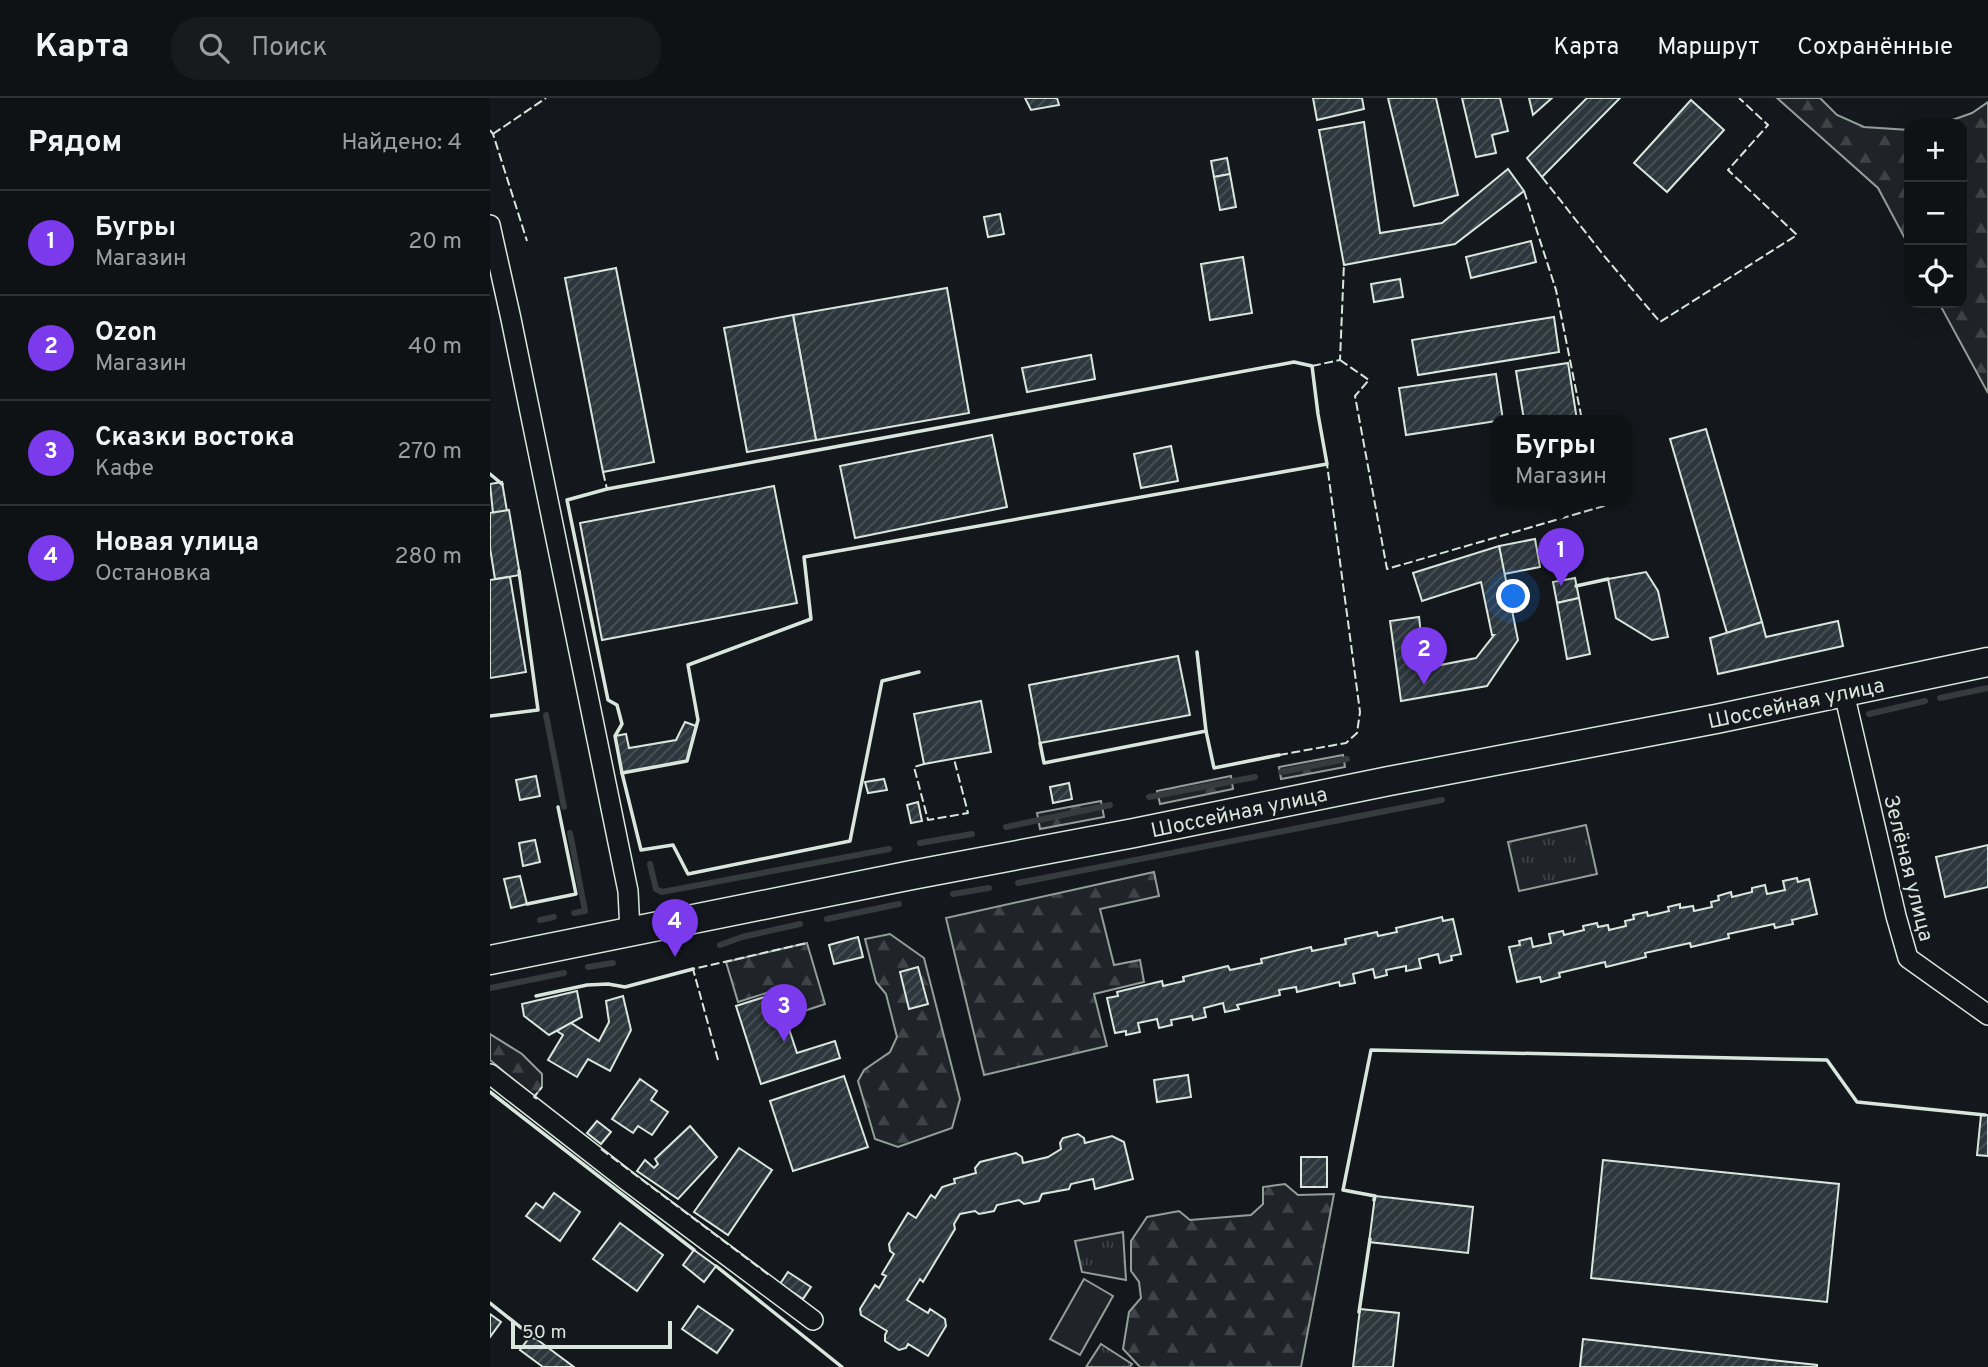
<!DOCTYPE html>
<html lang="ru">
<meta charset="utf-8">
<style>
body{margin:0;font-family:Overpass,sans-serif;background:#181b1e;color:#f1f3f6}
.controls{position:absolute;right:21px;top:21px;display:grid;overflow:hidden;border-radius:14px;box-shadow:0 7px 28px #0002}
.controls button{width:63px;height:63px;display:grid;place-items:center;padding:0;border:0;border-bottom:2px solid #2f3234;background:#0f1215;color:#f1f3f6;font:35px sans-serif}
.scale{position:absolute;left:21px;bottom:18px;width:161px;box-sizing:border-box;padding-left:7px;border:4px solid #d8e6dc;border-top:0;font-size:19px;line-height:24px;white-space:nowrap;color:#d8e6dc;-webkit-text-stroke:5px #14181c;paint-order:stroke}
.you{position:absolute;left:1024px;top:499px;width:24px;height:24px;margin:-18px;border:5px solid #fff;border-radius:50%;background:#1a73e8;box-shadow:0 0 0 10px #1a73e833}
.badge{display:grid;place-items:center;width:46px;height:46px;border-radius:50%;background:#7c3aed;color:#fff;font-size:23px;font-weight:700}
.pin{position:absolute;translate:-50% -58px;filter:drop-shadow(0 2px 4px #0008)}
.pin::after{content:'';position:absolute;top:37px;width:24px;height:21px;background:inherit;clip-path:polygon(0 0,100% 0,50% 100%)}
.popup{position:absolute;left:1001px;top:317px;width:140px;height:91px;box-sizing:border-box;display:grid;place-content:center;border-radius:14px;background:#0f1215;filter:drop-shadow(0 2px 5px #0005);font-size:23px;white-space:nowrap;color:#9b9ea0}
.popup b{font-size:26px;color:#f1f3f6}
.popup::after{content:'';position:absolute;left:50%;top:100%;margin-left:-14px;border:14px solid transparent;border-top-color:#0f1215}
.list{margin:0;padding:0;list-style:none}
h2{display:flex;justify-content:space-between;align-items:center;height:91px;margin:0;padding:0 28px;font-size:30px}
h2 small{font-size:23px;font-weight:400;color:#9b9ea0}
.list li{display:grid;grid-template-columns:46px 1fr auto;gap:21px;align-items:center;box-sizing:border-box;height:105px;padding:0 28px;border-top:2px solid #2f3234}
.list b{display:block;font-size:26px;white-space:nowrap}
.list p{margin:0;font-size:23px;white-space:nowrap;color:#9b9ea0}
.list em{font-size:23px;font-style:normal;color:#9b9ea0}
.icon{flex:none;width:38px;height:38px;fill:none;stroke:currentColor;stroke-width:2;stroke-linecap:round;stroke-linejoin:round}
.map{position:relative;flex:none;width:1498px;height:1269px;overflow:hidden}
header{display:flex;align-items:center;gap:42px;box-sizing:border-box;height:98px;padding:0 35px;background:#0f1215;border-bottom:2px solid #2f3234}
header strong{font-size:33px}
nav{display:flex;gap:38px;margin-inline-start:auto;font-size:24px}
.search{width:490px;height:63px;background:#181b1e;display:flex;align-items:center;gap:18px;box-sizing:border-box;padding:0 24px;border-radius:28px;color:#9b9ea0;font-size:26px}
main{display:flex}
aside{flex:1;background:#0f1215}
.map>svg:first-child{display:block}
</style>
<header>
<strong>Карта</strong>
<div class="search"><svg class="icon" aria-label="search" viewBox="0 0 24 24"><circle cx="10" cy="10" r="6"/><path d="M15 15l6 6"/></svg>Поиск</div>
<nav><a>Карта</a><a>Маршрут</a><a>Сохранённые</a></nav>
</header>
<main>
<aside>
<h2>Рядом<small>Найдено: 4</small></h2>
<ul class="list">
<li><span class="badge">1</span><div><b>Бугры</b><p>Магазин</p></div><em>20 m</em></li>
<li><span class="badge">2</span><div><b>Ozon</b><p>Магазин</p></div><em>40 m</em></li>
<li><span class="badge">3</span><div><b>Сказки востока</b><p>Кафе</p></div><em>270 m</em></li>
<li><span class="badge">4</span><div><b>Новая улица</b><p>Остановка</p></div><em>280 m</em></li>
</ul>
</aside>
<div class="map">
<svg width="1498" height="1269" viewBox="0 0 1498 1269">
<defs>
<pattern id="forest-firs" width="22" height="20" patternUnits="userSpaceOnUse" patternTransform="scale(1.75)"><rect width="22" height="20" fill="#202428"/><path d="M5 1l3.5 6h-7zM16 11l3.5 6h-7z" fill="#404447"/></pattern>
<pattern id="park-tufts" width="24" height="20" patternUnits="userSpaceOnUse" patternTransform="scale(1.75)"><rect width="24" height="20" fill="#202428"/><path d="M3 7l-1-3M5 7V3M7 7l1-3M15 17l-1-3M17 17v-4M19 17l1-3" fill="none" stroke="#404447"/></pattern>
<pattern id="building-hatch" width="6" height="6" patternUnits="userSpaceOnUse" patternTransform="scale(1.75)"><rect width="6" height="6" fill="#2c363c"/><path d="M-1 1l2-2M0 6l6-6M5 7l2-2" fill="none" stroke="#4a5358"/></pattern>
</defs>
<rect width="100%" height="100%" fill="#14181c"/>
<polygon fill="#202428" stroke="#939e99" stroke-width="2" points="594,1181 623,1198 590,1257 560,1241"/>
<g fill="url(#forest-firs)" stroke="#939e99" stroke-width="2">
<polygon points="1287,0 1330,0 1347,17 1374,29 1419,32 1419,148 1388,90"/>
<polygon points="1498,4 1498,295 1449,205 1472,205 1472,26 1451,26 1482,15"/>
<polygon points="853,657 855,669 791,681 789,669"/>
<polygon points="741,678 743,691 670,706 667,693"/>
<polygon points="611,703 614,719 550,731 547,715"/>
<polygon points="664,774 669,798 610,811 624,867 650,862 654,884 604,896 617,948 494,977 456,820"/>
<polygon points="400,836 434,860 470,1001 462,1030 408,1049 385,1041 368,983 374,972 400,954 407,939 396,896 386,884 375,841"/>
<polygon points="317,845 335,906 299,918 289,891 248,904 236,864"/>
<polygon points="0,936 32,956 52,976 52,989 44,999 0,962"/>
<polygon points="795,1086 808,1097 844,1096 811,1269 650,1269 633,1251 639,1214 651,1200 649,1184 641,1173 641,1143 657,1119 689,1113 700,1122 761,1117 773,1106 773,1089"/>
</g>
<g fill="url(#park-tufts)" stroke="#939e99" stroke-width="2">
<polygon points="1096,727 1107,776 1029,793 1018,744"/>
<polygon points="633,1134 636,1182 592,1174 585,1143"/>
<polygon points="611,1246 642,1266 640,1269 596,1269"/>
</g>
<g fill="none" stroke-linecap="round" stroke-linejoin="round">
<g stroke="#363b3e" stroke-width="6">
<polyline points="1450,600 1498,590"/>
<polyline points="1379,616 1435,603"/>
<polyline points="56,617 74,709"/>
<polyline points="791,674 857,661"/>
<polyline points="659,699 765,679"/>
<polyline points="516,729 620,707"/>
<polyline points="80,735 95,813 84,815"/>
<polyline points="430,745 482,736"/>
<polyline points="160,766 166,791 172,794 399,751"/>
<polyline points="528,785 952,702"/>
<polyline points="463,796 499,790"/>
<polyline points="337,821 409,806"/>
<polyline points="50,822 64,819"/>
<polyline points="230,847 252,839 310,826"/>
<polyline points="98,869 123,865"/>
<polyline points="0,890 74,875"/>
</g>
</g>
<g fill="url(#building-hatch)" stroke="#d8e6dc" stroke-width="2">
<polygon points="535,0 567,0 569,7 541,12"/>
<polygon points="823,0 872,0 874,11 827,22"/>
<polygon points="898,0 946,0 968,97 924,108"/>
<polygon points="972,0 1010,0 1018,33 1002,37 1006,55 986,59"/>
<polygon points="1039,0 1062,0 1043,17"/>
<polygon points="1097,0 1130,0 1052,79 1037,60"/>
<polygon points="1201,2 1234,32 1177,94 1144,65"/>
<polygon points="874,24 890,135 952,125 1018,71 1034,93 965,146 854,167 829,32"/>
<polygon points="737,60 740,76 724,79 721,63"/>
<polygon points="740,76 746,109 730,112 724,79"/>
<polygon points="510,116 514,136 498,139 494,119"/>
<polygon points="1041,143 1046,164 981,180 976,159"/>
<polygon points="753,159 762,215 720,222 711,166"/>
<polygon points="126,170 164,364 113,374 75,180"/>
<polygon points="910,181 913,199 884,204 881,186"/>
<polygon points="457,190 479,315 326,342 303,217"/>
<polygon points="303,217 326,342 257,354 234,230"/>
<polygon points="1064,219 1069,254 928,277 922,242"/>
<polygon points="601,257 605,281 537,294 532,270"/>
<polygon points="1078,265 1087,322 1034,322 1026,273"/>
<polygon points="1006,276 1013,322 916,337 909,290"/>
<polygon points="1216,331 1272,524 1237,535 1180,341"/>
<polygon points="502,337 517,409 365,440 350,368"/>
<polygon points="681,348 688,383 651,390 644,356"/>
<polygon points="12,384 17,413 3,415 0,386"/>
<polygon points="284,388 307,505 112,542 90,425"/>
<polygon points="19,412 30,477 5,481 0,450 0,415"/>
<polygon points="1045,441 1050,469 1014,476 1009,448"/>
<polygon points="1009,448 1028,542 997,588 911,603 900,523 929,519 935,570 986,560 1004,537 1002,537 991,484 932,503 923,475"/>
<polygon points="1156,474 1168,493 1178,539 1162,542 1126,520 1118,481"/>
<polygon points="20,479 36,574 0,580 0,482"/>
<polygon points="1085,480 1089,500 1067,505 1063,484"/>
<polygon points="1089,500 1100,556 1077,561 1067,505"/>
<polygon points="1348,523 1353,548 1228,576 1220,540 1272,524 1276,539"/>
<polygon points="688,558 700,617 550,645 539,587"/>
<polygon points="491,603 501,654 434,666 424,616"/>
<polygon points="195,624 206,628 197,663 132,675 125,638 136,636 139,650 186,642"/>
<polygon points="46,678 50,698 30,702 26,682"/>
<polygon points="394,681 397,692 378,695 375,684"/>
<polygon points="579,685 582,701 563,705 560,689"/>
<polygon points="428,704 432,723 421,725 417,707"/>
<polygon points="45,742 50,764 33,768 29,745"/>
<polygon points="1498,747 1498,789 1455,799 1446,759"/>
<polygon points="30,778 37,806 21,810 14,781"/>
<polygon points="1307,780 1308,784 1319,781 1327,816 1302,822 1303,826 1285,830 1284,826 1238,836 1239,840 1201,849 1200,845 1155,855 1156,859 1116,869 1115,864 1069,875 1070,879 1051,884 1050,879 1027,884 1019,849 1030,847 1029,843 1041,840 1043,849 1061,845 1059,836 1073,833 1074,837 1094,832 1093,828 1107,825 1108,829 1118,827 1119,832 1136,828 1135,823 1144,821 1143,817 1157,814 1158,818 1179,813 1178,809 1190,806 1190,810 1203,808 1204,813 1222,809 1221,804 1229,802 1228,798 1241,794 1242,799 1262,794 1262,790 1275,787 1277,796 1295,792 1293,783"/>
<polygon points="952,819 953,823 963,821 971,856 961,858 962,862 950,865 948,856 929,861 931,870 916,873 916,868 896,872 897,877 885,880 883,871 863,876 865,885 850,888 849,884 807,894 806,889 789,892 790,897 747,907 749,911 735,914 733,905 714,910 716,919 703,922 702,918 681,922 682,927 669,930 667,921 648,925 650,934 636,937 636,933 625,935 617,900 628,898 627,894 672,883 673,888 694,883 693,879 738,868 740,872 772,865 771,861 821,849 822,853 856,846 855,841 887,834 888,838 907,834 906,830"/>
<polygon points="368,839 373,859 344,866 339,847"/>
<polygon points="428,869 438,906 419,911 410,874"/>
<polygon points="87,893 92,919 59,937 34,918 32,906"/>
<polygon points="287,895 307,955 345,943 350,960 271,986 246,908"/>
<polygon points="133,898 141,932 120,973 98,961 87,979 58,962 73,937 67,933 81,925 109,943 119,924 116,903"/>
<polygon points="698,977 701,999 667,1004 664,982"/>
<polygon points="354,978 378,1049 303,1073 280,1003"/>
<polygon points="150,981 167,993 161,1002 178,1014 162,1037 148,1028 143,1035 122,1021"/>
<polygon points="1491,1017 1498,1017 1498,1058 1487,1057"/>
<polygon points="107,1023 121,1034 111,1046 97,1035"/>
<polygon points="200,1028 227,1059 188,1101 147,1073 155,1062 164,1070 168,1066 165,1061"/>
<polygon points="588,1036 594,1040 595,1045 622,1038 634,1044 643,1081 605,1091 603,1081 581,1086 579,1091 552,1096 549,1103 534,1106 529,1102 507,1107 504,1113 489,1116 485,1113 470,1116 464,1126 465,1131 433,1184 430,1181 417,1202 438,1215 440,1211 455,1221 456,1228 438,1258 418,1246 416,1250 409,1252 395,1243 395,1237 397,1233 371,1217 370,1211 385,1187 389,1190 396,1178 392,1176 404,1156 400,1153 399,1146 418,1115 426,1120 441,1097 445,1100 452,1089 465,1085 464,1081 486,1075 485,1070 490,1064 526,1055 532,1059 533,1065 558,1059 571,1051 570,1045 573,1040"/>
<polygon points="249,1050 282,1072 238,1137 204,1114"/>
<rect x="811" y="1059" width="26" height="30"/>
<polygon points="1113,1062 1349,1086 1337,1204 1101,1180"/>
<polygon points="64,1095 90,1114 70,1143 36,1118 46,1105 53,1110"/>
<polygon points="885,1098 983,1109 978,1155 879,1144"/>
<polygon points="130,1125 173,1157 147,1193 103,1161"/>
<polygon points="204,1152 226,1168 214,1184 193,1167"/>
<polygon points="298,1174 321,1189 313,1201 290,1186"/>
<polygon points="208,1208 243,1232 227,1255 192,1231"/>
<polygon points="870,1211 909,1215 903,1269 863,1269"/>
<polygon points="0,1216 11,1224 0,1239"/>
<polygon points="41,1237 84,1269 53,1269 30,1252"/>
<polygon points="1093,1241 1327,1267 1327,1269 1090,1269"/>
</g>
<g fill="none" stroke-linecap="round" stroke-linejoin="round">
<defs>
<g id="street">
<polyline points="0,127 21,221 138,793 140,833"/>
<polyline points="1354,595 1406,818 1418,860 1498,917"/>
<polyline points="0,976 136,1082 323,1222"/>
</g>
<polyline id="secondary" points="0,862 422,777 644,735 899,683 1226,621 1498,564"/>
</defs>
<use href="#street" stroke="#d8e6dc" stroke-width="22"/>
<use href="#secondary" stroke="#d8e6dc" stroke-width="31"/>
<use href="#street" stroke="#14181c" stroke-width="19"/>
<use href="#secondary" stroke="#14181c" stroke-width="28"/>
<g stroke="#d8e6dc" stroke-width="2" stroke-dasharray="9 3.5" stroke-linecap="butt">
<polyline points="0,32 3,36 37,143"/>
<polyline points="3,36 56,0"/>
<polyline points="1052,79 1115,159 1170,224 1307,137 1238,72 1278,27 1249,0"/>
<polyline points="1034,93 1066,192 1092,322"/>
<polyline points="850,262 879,282 865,298 897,471 1114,408 1112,402"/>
<polyline points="822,268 850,262 854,165"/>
<polyline points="113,374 117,391"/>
<polyline points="789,657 856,645 867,635 870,614 837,366"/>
<polyline points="434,666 424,669 438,722 478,715 464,661"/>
<polyline points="228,962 203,871 317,845"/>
<polyline points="47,1001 44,999 52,989"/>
<polyline points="111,1051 279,1177"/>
</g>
<g stroke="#d8e6dc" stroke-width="3.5">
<polygon points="804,264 822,268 828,316 837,366 314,459 321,521 198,567 208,622 197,663 132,675 125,638 132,626 127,607 118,602 77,402 117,391"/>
<polyline points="0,376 12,386"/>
<polyline points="1086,488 1118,481"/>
<polyline points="0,618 48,612 29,473"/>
<polyline points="716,633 724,670 789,657"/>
<polyline points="550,645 554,665 716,633 707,554"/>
<polyline points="132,675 151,752 183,747 198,776 360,743 392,583 429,574"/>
<polyline points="37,806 86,796 68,709"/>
<polyline points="46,898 97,887 118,886 135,889 203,871"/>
<polyline points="0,994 204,1152"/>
<polyline points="884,1102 885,1098 853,1092 881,952 1337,962 1367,1004 1495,1017"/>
<polyline points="226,1168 352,1269"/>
<polyline points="0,1205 44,1240"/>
<polyline points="869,1214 880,1141"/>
</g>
</g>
<g text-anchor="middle" stroke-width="5" stroke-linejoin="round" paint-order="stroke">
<g font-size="21" fill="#d8e6dc" stroke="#14181c">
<text transform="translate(1306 605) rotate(-12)" y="7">Шоссейная улица</text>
<text transform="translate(749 714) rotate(-12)" y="7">Шоссейная улица</text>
<text transform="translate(1419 770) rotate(76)" y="7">Зелёная улица</text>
</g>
</g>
</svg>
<div class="controls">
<button>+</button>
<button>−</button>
<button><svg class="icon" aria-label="locate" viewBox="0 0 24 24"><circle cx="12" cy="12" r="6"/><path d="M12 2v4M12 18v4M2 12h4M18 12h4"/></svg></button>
</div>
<div class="scale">50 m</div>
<div class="you"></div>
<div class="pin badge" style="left:1071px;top:488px">1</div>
<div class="popup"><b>Бугры</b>Магазин</div>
<div class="pin badge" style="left:934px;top:587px">2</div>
<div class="pin badge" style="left:294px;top:944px">3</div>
<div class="pin badge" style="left:185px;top:859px">4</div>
</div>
</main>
